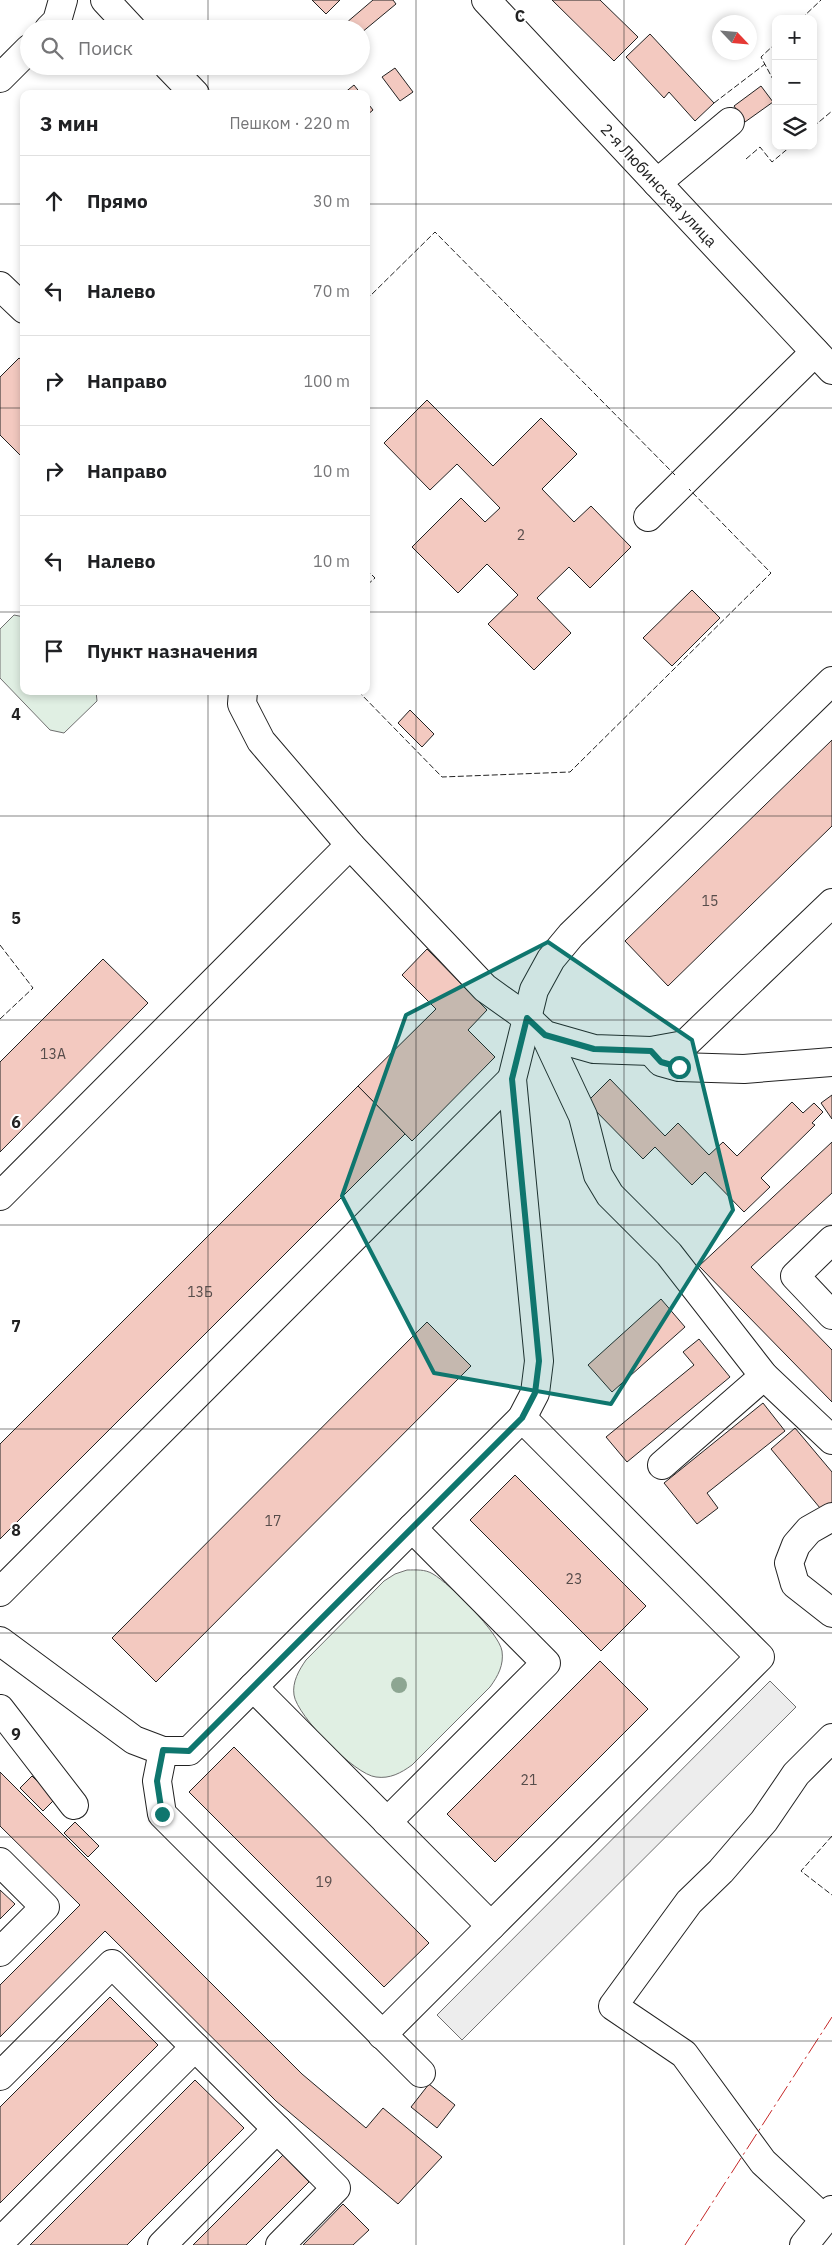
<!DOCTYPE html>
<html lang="ru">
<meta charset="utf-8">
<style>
body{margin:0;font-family:"IBM Plex Sans",sans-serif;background:#f6f6f6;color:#202124}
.controls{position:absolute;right:15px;top:15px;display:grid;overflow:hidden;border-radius:10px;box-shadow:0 2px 8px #0003}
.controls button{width:45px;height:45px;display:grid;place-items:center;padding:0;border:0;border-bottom:1px solid #e0e0e0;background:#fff;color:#202124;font:25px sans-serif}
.compass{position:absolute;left:712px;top:15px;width:45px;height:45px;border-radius:50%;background:#fff;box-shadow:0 2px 8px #0003;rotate:116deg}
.stop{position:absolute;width:15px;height:15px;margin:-11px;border:4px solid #0f766e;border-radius:50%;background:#fff}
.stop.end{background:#0f766e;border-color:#fff;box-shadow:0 1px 5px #0008}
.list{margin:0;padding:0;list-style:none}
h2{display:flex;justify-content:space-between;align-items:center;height:65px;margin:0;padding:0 20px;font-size:21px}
h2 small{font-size:16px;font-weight:400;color:#757577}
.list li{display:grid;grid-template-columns:32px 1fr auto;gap:15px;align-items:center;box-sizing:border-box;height:90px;padding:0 20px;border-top:1px solid #e0e0e0}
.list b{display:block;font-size:19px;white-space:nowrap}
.list em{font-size:16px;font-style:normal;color:#757577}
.icon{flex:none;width:28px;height:28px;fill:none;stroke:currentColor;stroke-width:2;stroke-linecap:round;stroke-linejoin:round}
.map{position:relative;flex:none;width:832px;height:2245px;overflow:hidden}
.search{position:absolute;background:#fff;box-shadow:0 2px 8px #0003;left:20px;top:20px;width:350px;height:55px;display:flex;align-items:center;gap:12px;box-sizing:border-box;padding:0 18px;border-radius:28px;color:#757577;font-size:19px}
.panel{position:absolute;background:#fff;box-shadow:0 2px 8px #0003;left:20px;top:90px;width:350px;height:605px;border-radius:10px}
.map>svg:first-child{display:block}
</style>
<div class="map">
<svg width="832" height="2245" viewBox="0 0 832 2245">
<rect width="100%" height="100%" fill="#fff"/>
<g fill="#e0efe3" stroke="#6f6f6f">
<polygon points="14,615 24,617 24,691 96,691 97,701 64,733 50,730 0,678 0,629"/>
<path d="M407,1570C416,1570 425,1569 433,1574C450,1584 499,1633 502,1651C504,1665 498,1676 490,1687L412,1765C401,1773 390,1779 376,1777C355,1775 297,1716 294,1695C292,1682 299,1670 306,1660L384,1581L395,1574Z"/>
</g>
<polygon fill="#ededed" stroke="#6f6f6f" points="770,1681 796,1707 462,2040 437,2015"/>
<g fill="#f3c9c0" stroke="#222">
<polygon points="312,0 340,0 326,14"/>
<polygon points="373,0 393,0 396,4 361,33 361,29 339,29"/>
<polygon points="552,0 600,0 638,37 614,61"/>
<polygon points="650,34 714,103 695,121 669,92 664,98 626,57"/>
<polygon points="395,68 413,92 400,101 382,77"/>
<polygon points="354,85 361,94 343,94"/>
<polygon points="761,86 773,102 745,122 734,106"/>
<polygon points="366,101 373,110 366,116"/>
<polygon points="19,358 24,362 24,459 0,435 0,377"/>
<polygon points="427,400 493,466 541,418 577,454 542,489 574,522 591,506 631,547 590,588 569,567 537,598 571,633 534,670 488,624 518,595 487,564 458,593 412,547 461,498 485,522 500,508 457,464 430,490 384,443"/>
<polygon points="692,590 720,618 672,666 643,638"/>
<polygon points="410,710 434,734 422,747 398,723"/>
<polygon points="832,740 832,826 668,986 625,941"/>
<polygon points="427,949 487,1010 468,1030 495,1057 412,1141 358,1086 436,1009 402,975"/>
<polygon points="103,959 148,1003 0,1152 0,1062"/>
<polygon points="610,1079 665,1136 678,1123 709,1155 723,1142 737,1156 792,1102 803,1113 814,1103 823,1112 812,1123 815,1125 761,1178 770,1187 744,1212 705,1172 692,1185 655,1147 643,1159 587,1102"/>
<polygon points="358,1086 405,1134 0,1539 0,1444"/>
<polygon points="832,1095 832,1119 821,1103"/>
<polygon points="832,1142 832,1193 751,1267 832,1350 832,1402 699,1266"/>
<polygon points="661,1299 685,1327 612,1392 588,1365"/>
<polygon points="427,1322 471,1366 156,1682 112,1638"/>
<polygon points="699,1339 730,1377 627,1462 606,1437 694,1365 683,1352"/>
<polygon points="763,1403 785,1431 707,1493 718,1508 697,1524 664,1483"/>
<polygon points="795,1428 832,1472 832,1508 825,1514 771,1449"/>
<polygon points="515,1475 646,1606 601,1651 470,1520"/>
<polygon points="600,1661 648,1709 495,1862 447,1814"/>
<polygon points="234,1747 429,1943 384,1987 189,1792"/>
<polygon points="0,1772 302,2074 366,2128 383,2108 442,2157 398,2204 276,2101 105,1931 0,2037 0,1985 80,1905 0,1826"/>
<polygon points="32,1776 55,1799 43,1811 20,1788"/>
<polygon points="75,1822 99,1846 88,1857 64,1833"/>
<polygon points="0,1890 15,1904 0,1919"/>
<polygon points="110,1997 158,2045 0,2203 0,2107"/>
<polygon points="195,2080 244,2128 127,2245 30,2245"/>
<polygon points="429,2084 455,2105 437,2128 411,2107"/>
<polygon points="283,2155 309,2182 246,2245 193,2245"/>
<polygon points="343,2204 369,2230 353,2245 303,2245"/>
</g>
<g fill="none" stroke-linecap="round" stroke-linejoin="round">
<defs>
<g id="minor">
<polyline points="105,0 132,29"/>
<polyline points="486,0 832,370"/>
<polyline points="49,29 57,21 63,0"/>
<polyline points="168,66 195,94"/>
<polyline points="0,78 29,49"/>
<polyline points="657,183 730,122"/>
<polyline points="0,286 24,309"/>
<polyline points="648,517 815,352"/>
<polyline points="243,691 242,704 261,741 350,845 485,988 527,1018 545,1035 594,1049 651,1051 684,1045 832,903"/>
<polyline points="545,1035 583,1116 598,1175 610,1195 669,1254 764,1376 832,1440"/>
<polyline points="651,1051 661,1062 679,1067 744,1069 832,1062"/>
<polyline points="0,1196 350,845"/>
<polyline points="832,1240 795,1276 832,1315"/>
<polyline points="662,1465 764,1376"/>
<polyline points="832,1517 809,1530 796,1545 789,1563 795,1584 832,1613"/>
<polyline points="0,1592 512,1079"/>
<polyline points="0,1641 134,1740 163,1751 189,1751 522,1418 535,1393 539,1361 512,1079 534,990 551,959 571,935 832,681"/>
<polyline points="253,1687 491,1926 382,2035"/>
<polyline points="0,1709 74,1805"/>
<polyline points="163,1751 157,1781 162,1814 421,2073"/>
<polyline points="387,1822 546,1663 412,1528"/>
<polyline points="0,1862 45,1907 0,1952"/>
<polyline points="491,1926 760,1657 522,1418"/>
<polyline points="0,2076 112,1964 336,2188 280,2245"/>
<polyline points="824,2219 763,2162 684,2054 613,2006 689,1902 721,1871 764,1821 796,1774 832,1738"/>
<polyline points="0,2242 195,2047"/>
<polyline points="162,2245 277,2129"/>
<polyline points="804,2245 832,2210"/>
</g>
</defs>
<use href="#minor" stroke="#222" stroke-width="30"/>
<use href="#minor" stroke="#fff" stroke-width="28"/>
<g stroke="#222" stroke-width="1" stroke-dasharray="6 2.5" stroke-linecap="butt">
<polyline points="801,19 821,0"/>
<polyline points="776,43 761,57 776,85"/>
<polyline points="714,103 765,64"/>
<polyline points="813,127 832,111"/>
<polyline points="746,159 760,147 772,162 791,146"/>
<polyline points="366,300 435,232 675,475"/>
<polyline points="366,569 375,578 366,586"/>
<polyline points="358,691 442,777 570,772 771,573 689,489"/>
<polyline points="0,945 33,988 0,1019"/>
<polyline points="832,1836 801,1871 832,1895"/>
</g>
<polyline stroke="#c62828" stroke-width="1" stroke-dasharray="18 4 2.5 4" stroke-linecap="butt" points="685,2245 832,2017"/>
</g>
<circle fill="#8da692" cx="399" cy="1685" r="8"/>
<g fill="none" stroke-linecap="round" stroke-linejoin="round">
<polyline stroke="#0f766e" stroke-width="6" points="162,1814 157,1781 163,1750 189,1751 522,1418 535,1393 539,1361 512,1079 527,1018 545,1035 594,1049 651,1051 661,1062 679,1067"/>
</g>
<path fill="#0f766e" fill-opacity="0.2" stroke="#0f766e" stroke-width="4" stroke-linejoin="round" d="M548,942L692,1040L733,1210L611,1404L434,1373L342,1196L406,1015Z"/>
<path fill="none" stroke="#222" stroke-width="1" stroke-opacity="0.55" d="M208,0V29M416,0V2245M624,0V2245M208,66V94M0,204H24M366,204H832M0,408H24M366,408H832M0,612H24M366,612H832M208,691V2245M0,816H832M0,1020H832M0,1225H832M0,1429H832M0,1633H832M0,1837H832M0,2041H832"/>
<g text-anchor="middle" stroke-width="4" stroke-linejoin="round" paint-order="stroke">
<g font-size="14" fill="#564c4a">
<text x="521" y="540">2</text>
<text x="710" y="906">15</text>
<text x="53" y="1059">13А</text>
<text x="200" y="1297">13Б</text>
<text x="273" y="1526">17</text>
<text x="574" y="1584">23</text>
<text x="529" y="1785">21</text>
<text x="324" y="1887">19</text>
</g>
<g font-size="16" fill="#222" stroke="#fff">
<text transform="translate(659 185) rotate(47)" y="6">2-я Любинская улица</text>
</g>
</g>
<g font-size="16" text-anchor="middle" font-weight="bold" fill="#222" stroke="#fff" stroke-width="4" stroke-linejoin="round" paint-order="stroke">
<text x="520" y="22">C</text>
<text x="16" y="720">4</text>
<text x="16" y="924">5</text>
<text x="16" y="1128">6</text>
<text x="16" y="1332">7</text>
<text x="16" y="1536">8</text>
<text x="16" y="1740">9</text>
</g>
</svg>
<div class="controls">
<button>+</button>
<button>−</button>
<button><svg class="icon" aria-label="layers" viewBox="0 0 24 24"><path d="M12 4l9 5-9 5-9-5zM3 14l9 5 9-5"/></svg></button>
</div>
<svg class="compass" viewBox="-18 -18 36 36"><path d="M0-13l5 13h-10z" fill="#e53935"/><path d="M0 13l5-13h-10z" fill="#757577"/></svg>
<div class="stop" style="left:679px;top:1067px"></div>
<div class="stop end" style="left:162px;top:1814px"></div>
<div class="search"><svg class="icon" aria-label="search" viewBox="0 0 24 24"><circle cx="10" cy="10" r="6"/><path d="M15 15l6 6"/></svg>Поиск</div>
<section class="panel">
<h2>3 мин<small>Пешком · 220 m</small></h2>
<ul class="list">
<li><svg class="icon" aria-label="ahead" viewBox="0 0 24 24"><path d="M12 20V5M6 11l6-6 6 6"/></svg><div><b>Прямо</b></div><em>30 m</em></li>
<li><svg class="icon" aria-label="left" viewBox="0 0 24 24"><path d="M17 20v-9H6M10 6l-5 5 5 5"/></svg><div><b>Налево</b></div><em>70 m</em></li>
<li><svg class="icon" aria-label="right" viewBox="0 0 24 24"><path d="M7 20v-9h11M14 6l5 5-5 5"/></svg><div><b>Направо</b></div><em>100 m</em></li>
<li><svg class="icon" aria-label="right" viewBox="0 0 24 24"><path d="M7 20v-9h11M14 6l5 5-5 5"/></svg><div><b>Направо</b></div><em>10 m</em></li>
<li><svg class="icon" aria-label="left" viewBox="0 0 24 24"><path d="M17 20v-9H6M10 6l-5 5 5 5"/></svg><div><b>Налево</b></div><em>10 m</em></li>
<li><svg class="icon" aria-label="arrive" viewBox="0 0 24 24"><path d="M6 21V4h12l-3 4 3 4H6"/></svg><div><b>Пункт назначения</b></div></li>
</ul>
</section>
</div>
